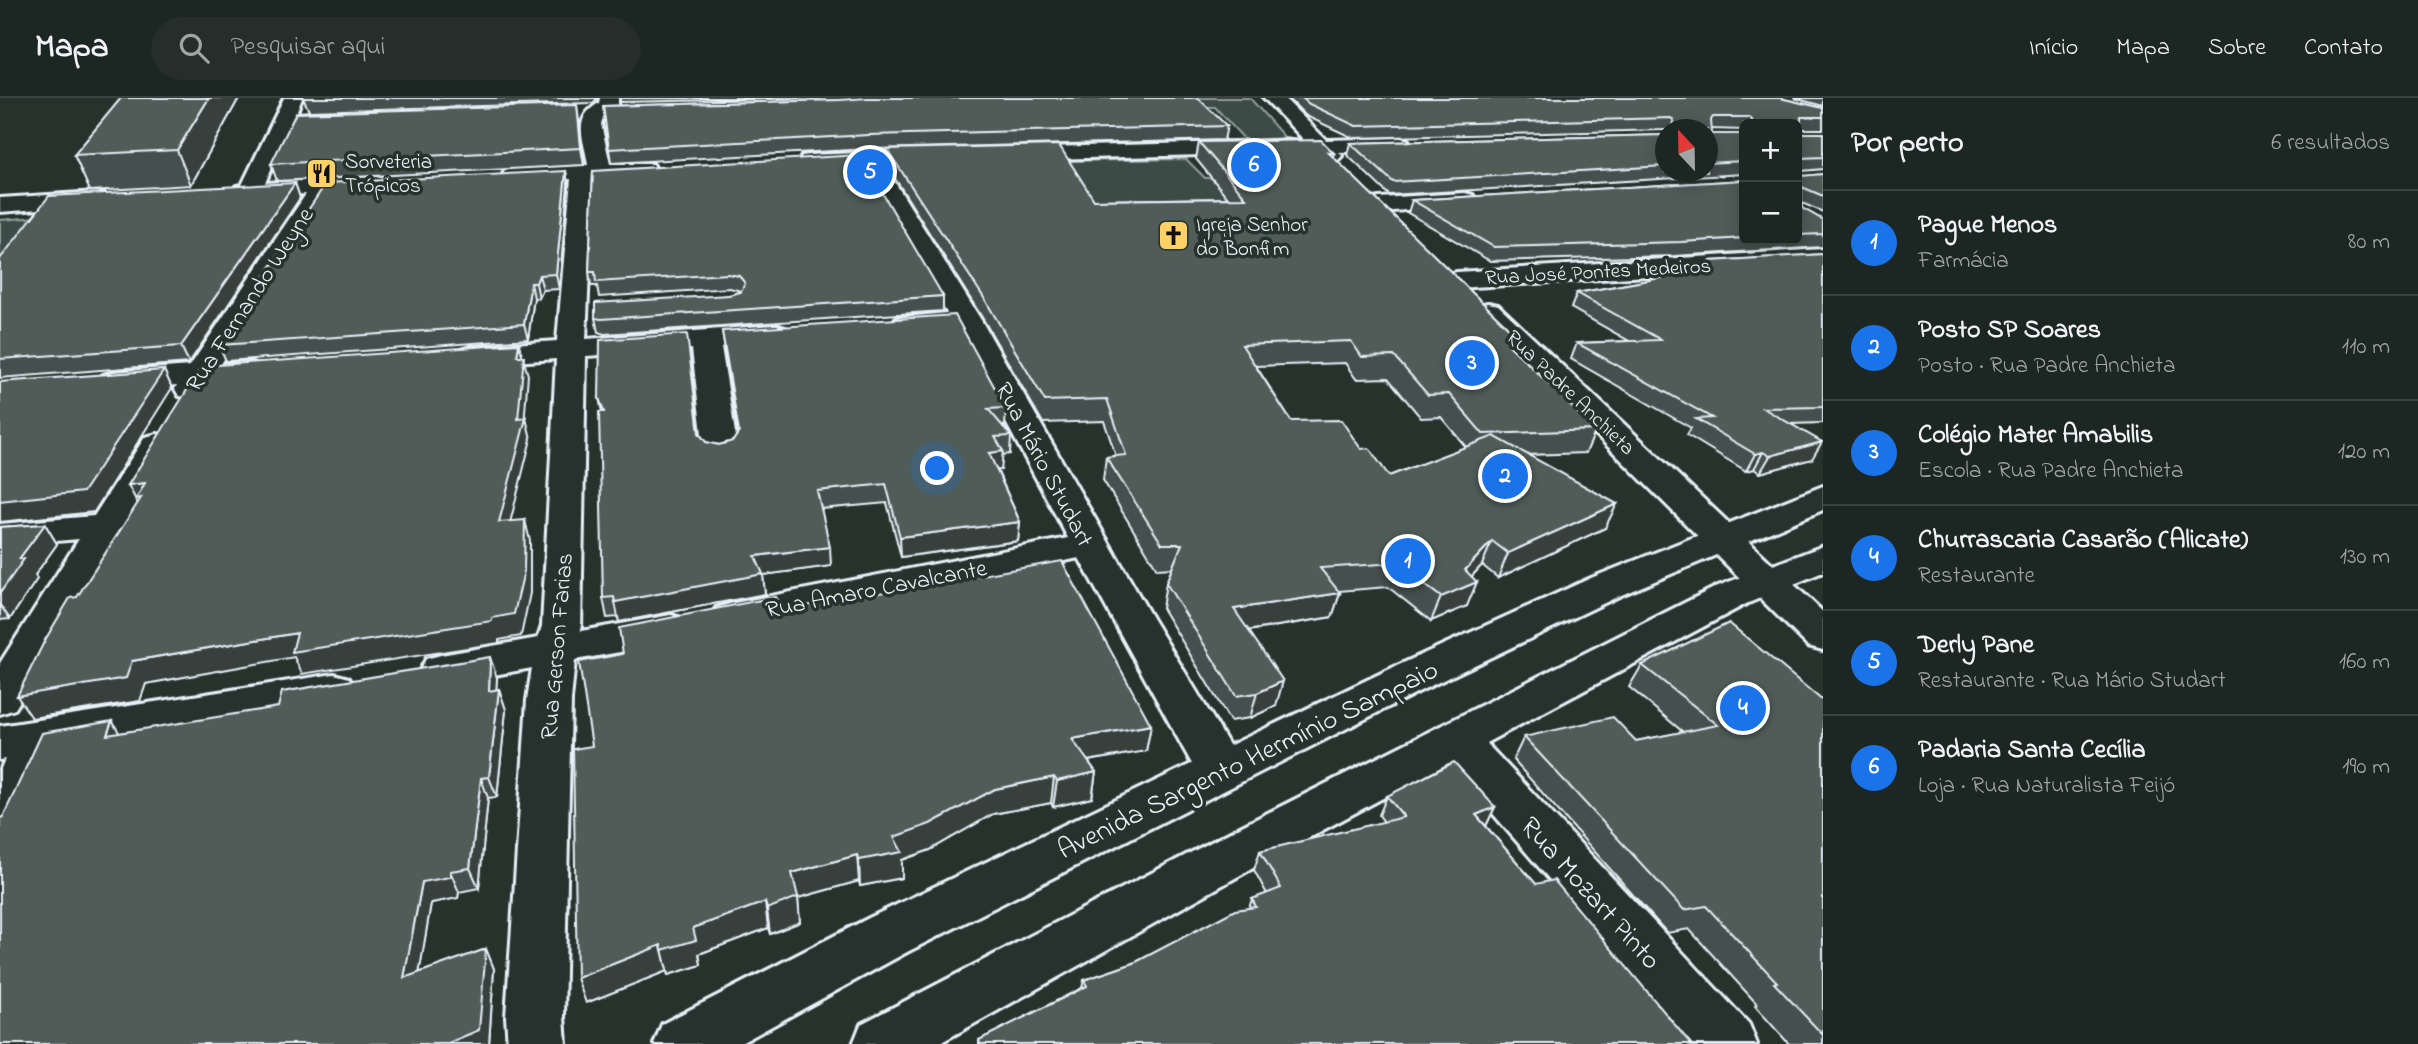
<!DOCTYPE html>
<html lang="pt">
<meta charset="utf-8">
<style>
body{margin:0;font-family:"Indie Flower",sans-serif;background:#252e2a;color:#f1f3f6}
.controls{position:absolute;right:21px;top:21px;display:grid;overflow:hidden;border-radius:10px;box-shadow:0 4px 18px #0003}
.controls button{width:63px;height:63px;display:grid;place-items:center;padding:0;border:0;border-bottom:2px solid #3a4340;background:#1c2622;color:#f1f3f6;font:35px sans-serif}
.compass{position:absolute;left:1655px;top:21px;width:63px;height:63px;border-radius:50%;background:#1c2622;box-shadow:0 4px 18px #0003;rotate:338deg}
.you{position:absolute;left:938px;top:371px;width:24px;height:24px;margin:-18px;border:5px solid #fff;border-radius:50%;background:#1a73e8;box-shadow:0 0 0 10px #1a73e833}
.badge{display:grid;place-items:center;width:46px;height:46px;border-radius:50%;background:#1a73e8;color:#fff;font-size:23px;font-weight:700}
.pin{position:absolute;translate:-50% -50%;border:4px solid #fff;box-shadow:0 2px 7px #0006}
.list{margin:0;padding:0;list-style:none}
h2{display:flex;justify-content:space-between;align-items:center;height:91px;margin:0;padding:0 28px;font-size:30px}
h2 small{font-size:23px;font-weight:400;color:#a0a5a5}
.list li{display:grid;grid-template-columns:46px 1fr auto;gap:21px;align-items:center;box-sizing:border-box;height:105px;padding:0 28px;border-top:2px solid #3a4340}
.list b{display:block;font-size:26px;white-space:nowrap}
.list p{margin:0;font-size:23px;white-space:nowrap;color:#a0a5a5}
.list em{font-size:23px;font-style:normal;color:#a0a5a5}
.icon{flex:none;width:38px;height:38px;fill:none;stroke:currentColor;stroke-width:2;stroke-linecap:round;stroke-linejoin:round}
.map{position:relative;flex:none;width:1823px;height:946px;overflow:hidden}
header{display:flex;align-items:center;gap:42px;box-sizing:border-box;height:98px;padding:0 35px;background:#1c2622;border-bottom:2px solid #3a4340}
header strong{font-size:33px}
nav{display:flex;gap:38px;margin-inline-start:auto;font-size:24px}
.search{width:490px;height:63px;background:#252e2a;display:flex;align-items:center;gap:18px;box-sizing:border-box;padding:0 24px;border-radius:38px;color:#a0a5a5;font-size:26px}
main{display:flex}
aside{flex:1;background:#1c2622}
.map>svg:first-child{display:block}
</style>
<header>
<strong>Mapa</strong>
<div class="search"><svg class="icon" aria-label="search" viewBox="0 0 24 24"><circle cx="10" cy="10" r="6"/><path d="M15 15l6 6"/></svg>Pesquisar aqui</div>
<nav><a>Início</a><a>Mapa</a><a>Sobre</a><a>Contato</a></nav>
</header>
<main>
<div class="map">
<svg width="1823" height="946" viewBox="0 0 1823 946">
<rect width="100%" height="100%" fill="#26332d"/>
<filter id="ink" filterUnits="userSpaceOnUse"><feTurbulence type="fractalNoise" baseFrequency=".0143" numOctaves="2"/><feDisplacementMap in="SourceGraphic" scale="14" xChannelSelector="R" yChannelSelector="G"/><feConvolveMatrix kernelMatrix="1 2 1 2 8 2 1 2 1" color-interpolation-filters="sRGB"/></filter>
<g filter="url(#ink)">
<g fill="#3e4b47" stroke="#939ea0" stroke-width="2">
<polygon points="1157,0 1250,0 1286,41 1245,42 1215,9 1161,9"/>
<polygon points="1186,61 1205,80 1317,76 1351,110 1084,114 1064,63"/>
<polygon points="51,118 0,188 0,122"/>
</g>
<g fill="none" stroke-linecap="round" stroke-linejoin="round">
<defs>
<g id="minor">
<polygon points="284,0 302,0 296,16 343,13 353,19 343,25 290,28 265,85 376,79 384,81 387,86 384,91 329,95 221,266 249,264 260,267 264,273 260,279 209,285 201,298 190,300 179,298 175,291 177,287 114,292 103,289 99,283 103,277 114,274 190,268 306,96 244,100 236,98 233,93 236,88 242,87"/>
<path d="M600,0H618V8L603,19L601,26L610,66H653L656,71L653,76C633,80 611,75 593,83L586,241L776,227L786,230L790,236L786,242L721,249L738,353L733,360L721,363L709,360L704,353L692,251L586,258L581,533L671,517L685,521L691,531L685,541L671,545L575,562L571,602L564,919L566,946H508L506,919L527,602L532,570L441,587L426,583L420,572L426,561L441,557L538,540L542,528L556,261L470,267L460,264L455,258L460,252L470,249L557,243L571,81L513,85L505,83L502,78L505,73L513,71L588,67C585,42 571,21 599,5Z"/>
<path d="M1264,0H1284L1326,42L1401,40L1408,42L1411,46L1408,50L1401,52L1339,54L1342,58L1338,62C1327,65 1323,62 1316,54L1010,62L1003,60L999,56L1003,52L1010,50L1304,42Z"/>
<polygon points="939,52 946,54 950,58 946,62 884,67 981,222 1152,520 1237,660 1243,673 1237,686 1220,691 1203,686 1079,460 730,532 716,528 710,519 716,510 730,506 1068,440 956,231 906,234 896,232 892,226 896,220 947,215 863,67 810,69 802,68 799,63 802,58 810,57"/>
<polygon points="97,94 105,96 108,101 105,106 0,114 0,100"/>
<polygon points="1465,95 1473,97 1476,102 1473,107 1379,114 1371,112 1367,107 1371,102 1379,100"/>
<polygon points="1823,151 1823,167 1457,190 1448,188 1444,182 1448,176 1457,174"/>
<polygon points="1488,205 1498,207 1823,514 1823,552 1808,548 1478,219 1474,213 1478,207"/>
<polygon points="157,336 169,339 174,346 15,611 0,616 0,565 79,441 0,448 0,426 94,418 145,339"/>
<polygon points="334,576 349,580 356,591 349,602 55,653 17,739 0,745 0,673 5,661 0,662 0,628"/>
<polygon points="1456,625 1472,630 1749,926 1757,946 1691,946 1440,654 1433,642 1440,630"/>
</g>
<g id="major">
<polygon points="1823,388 1823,412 1619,498 1420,593 907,854 739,946 654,946 662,926 869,820 1390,571 1591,480"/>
<polygon points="1823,448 1823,474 1746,506 1278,756 938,946 853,946 861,926 1242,728 1718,488"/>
</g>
</defs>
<use href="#minor" stroke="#e8f1f8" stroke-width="6"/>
<use href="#major" stroke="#e8f1f8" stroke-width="6"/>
<use href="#minor" fill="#26332d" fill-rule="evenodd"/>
<use href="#major" fill="#26332d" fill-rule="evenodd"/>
</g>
<g fill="#454f4d" stroke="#e8f1f8" stroke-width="2" fill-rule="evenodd">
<polygon points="239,0 191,87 90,93 74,57"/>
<polygon points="303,0 598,0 593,5 309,13"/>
<polygon points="619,0 820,0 621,4"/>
<polygon points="1288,0 1780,0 1823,10 1823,31 1801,31 1801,35 1823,35 1823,71 1802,73 1802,78 1823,76 1823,114 1802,105 1802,110 1823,122 1823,149 1674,158 1490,163 1408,115 1412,102 1744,82 1744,142 1797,142 1797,26 1744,26 1744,32 1711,31 1712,36 1744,36 1744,76 1389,97 1347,57 1350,45 1665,37 1665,74 1707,74 1707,32 1665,32 1353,40 1306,18"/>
<polygon points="1794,0 1823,0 1823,8"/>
<polygon points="839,2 1227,28 1224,42 869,51 611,65 603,8"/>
<polygon points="579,23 584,67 277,83 271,66"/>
<path d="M1199,44L1334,55L1333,59L1526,247L1521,258L1596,332L1586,355L1528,357L1605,430L1498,480L1482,467L1472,478L1467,508L1431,523L1388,489L1338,493L1340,495L1332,519L1249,533L1276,608L1250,620L1230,623L1162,510L1166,485L1172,470L1157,471L1103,382L1106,359L1116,358L1104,323L1043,325L983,221L888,69L887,51L1094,102L1228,100L1196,61ZM1345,265L1356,281L1388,280L1421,320L1441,319L1466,349L1389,378L1361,351L1291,323L1256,268Z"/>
<polygon points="566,73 568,86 559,191 543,192 539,200 534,200 528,241 226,263 219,247"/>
<polygon points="593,73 943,198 943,213 604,236 598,234 595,220 729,197 741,193 730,190 599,199 597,188 591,188 589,174"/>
<polygon points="295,85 300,100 189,265 0,280 0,161"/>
<polygon points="1823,156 1823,325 1790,326 1812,361 1760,375 1754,371 1746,373 1687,337 1691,330 1571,261 1577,245 1629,243 1571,210 1577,195 1705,172 1710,163"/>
<polygon points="722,233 1006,310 1005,328 1003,328 1011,338 1010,356 1002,357 1001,372 997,372 1020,424 1018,443 901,459 887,405 821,411 831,468 763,477 765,496 619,524 618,519 607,520 603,500 602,314 599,300 699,335 706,344 719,347 733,343 738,335"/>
<polygon points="45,426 57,446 35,477 37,481 10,521 0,522 0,429"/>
<polygon points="782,512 1151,627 1146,653 1088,663 1096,674 1092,700 1053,709 1051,705 993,716 930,752 902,762 902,780 860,788 859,783 798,800 800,824 770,836 768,830 699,856 701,867 668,877 667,873 586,905 592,648 623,556"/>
<polygon points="1642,567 1823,603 1823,946 1789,946 1755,908 1757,906 1689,831 1667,835 1513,662 1524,639 1636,643 1683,634 1629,589"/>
<polygon points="497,580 496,592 499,591 506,612 497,699 488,700 479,790 459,794 458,800 431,805 419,875 486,851 494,871 489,946 3,719 120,635"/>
<polygon points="1387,698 1495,709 1486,728 1536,786 1691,946 979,946 979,942 1082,890 1084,882 1134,865 1249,810 1252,801 1267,796 1254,772 1260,753 1384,724 1379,717"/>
</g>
<g fill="#38403e" stroke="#e8f1f8" stroke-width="2">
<polygon points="209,0 239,0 191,87 177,52"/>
<polygon points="577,7 579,23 584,67 581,50"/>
<polygon points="566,73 568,86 559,191 556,176"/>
<polygon points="295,85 300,100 189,265 181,248"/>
<polygon points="539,177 543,192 539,200 536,185"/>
<polygon points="531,185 534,200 528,241 524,226"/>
<polygon points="519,246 528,277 524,326 526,320 531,341 505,445 499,424 518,321 517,258"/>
<polygon points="164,272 172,290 94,414 0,424 0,403"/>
<polygon points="1822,344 1812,361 1760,375 1770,358"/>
<polygon points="1003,353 1001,372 988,373 989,355"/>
<polygon points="1763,354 1754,371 1746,373 1755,356"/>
<polygon points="145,385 139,408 128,387"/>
<polygon points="1617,406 1605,430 1498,480 1508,455"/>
<polygon points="525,422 530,443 530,495 521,538 499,542 499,545 302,576 294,559 146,586 140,603 32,620 17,598 132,563 297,535 492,520"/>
<polygon points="1020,424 1018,443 901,459 900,439"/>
<polygon points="45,426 57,446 35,477 37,481 10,521 0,507 0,495 19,461"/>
<polygon points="1492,443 1482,467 1460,491 1477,484 1467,508 1431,523 1441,499"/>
<polygon points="830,449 831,468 763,477 765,496 619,524 615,504 755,458"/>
<polygon points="1340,495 1332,519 1228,536 1234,511"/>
<polygon points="490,559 497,580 495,614 489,593"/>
<polygon points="1283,583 1276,608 1250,620 1257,595"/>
<polygon points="499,591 506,612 497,699 489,679"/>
<polygon points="112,623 125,644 107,637"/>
<polygon points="1151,627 1146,653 1069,666 1072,641"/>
<polygon points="1096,674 1092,700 1053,709 1057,683"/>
<polygon points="1054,679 1051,705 993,716 930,752 902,762 902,780 860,788 859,762 894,739 995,691"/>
<polygon points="481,680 488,700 479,790 470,770"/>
<polygon points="1495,709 1486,728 1476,717"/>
<polygon points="857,757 859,783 798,800 800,824 770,836 767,811 792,775"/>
<polygon points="450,773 459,794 458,800 431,805 415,901 404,880 422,784"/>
<polygon points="765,804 768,830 699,856 701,867 668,877 662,852 693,830"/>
<polygon points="661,847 667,873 586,905 577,880"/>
<polygon points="486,851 494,871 489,946 446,946"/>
</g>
<g fill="#505c59" stroke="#e8f1f8" stroke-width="2">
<polygon points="121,0 209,0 177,52 74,57"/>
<polygon points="867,0 1198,0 1227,28 869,37 609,51 603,8 839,2"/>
<polygon points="1302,0 1780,0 1823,10 1823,19 1801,19 1801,35 1823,35 1823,59 1801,60 1802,78 1823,76 1823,98 1802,89 1802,110 1823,122 1823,136 1797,137 1797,26 1752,26 1752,22 1749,19 1713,19 1711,22 1712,36 1744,36 1744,63 1707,65 1707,32 1672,32 1674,23 1671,20 1356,28 1309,6"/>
<polygon points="577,7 581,50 271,66 296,15"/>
<polygon points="1665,37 1665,68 1393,84 1350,45"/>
<polygon points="1321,42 1334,55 1328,54 1526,247 1510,248 1596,332 1483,336 1449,296 1428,297 1394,258 1362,259 1351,243 1242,247 1291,323 1341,322 1361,351 1369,350 1389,378 1494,338 1617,406 1508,455 1492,443 1465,472 1477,484 1441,499 1396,465 1320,470 1340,495 1234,511 1283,583 1257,595 1236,598 1166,485 1182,446 1162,446 1106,359 1126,357 1107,301 1045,303 984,200 887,51 1059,47 1094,102 1246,100 1199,44"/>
<polygon points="860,57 943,198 601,221 595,220 595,205 729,197 741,194 745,185 739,178 728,176 596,184 595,174 589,174 593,73"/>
<polygon points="566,73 556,176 539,177 536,185 531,185 524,226 219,247 326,85"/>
<polygon points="1744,82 1744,140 1681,144 1494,149 1412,102"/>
<polygon points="295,85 181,248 0,261 0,161 49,98"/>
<polygon points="1823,156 1823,309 1763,310 1822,344 1770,358 1763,354 1755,356 1696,321 1712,320 1577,245 1661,242 1577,195 1711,171 1710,163"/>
<polygon points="955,217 1006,310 988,311 1011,338 995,339 1003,353 989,355 1020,424 900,439 886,386 817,393 830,449 755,458 763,476 615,504 614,499 603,500 599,314 604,314 599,300 600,242 687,236 699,335 706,344 719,347 733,343 739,334 722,233"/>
<polygon points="519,246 517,258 524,258 518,321 526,320 499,424 525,422 524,473 514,516 492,520 492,523 292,554 297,535 132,563 126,580 17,598 45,542 70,500 77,499 141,400 136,401 145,385 128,387 202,268"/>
<polygon points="164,272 83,394 0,403 0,284"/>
<polygon points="45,426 19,461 24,461 0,495 0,429"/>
<polygon points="1062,463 1151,627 1072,641 1096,674 1057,683 1054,679 995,691 930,726 894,739 902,754 859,762 857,757 792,775 798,799 767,811 765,804 693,830 696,842 662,852 661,847 577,880 573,651 592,648 579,564 623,556 619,530 776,499 782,512"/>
<polygon points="1729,525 1823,603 1823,937 1774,885 1777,884 1706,808 1684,812 1524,639 1613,619 1636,643 1718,627 1642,567"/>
<polygon points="490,559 489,593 499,591 489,679 481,680 470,770 450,773 450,779 422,784 404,880 486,851 479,932 446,946 0,946 0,720 3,719 42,635 112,623 107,637 278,609 282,594"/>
<polygon points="1454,664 1495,709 1476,717 1536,786 1554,782 1691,946 980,946 979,942 1087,888 1084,882 1134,865 1235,812 1256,809 1252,801 1281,790 1260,753 1404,719 1387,698"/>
</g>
</g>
<defs>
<symbol id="restaurant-square" viewBox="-11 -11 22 22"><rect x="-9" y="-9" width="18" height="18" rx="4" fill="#ffd166" stroke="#26332d"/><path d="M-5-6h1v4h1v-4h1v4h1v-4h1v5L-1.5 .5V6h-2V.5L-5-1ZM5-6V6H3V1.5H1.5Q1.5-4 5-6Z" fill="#111"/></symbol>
<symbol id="church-square" viewBox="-11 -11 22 22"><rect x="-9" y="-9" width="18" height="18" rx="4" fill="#ffd166" stroke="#26332d"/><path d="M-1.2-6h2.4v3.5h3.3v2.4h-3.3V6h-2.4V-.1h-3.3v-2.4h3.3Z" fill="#111"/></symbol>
</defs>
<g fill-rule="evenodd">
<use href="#restaurant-square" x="304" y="58" width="35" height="35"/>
<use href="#church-square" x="1156" y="120" width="35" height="35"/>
</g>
<g text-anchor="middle" stroke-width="7" stroke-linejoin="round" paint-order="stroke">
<g font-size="21" fill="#e8f1f8" stroke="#26332d" text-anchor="start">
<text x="345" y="70">Sorveteria<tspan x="345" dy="24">Trópicos</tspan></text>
<text x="1196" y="133">Igreja Senhor<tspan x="1196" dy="24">do Bonfim</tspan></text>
</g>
<g font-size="21" fill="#e8f1f8" stroke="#26332d">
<text transform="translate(1598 173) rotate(-3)" y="7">Rua José Pontes Medeiros</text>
<text transform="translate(1571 294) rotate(44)" y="7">Rua Padre Anchieta</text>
</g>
<g font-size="24" fill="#e8f1f8" stroke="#26332d">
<text transform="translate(249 201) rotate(-57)" y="8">Rua Fernando Weyne</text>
<text transform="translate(1045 366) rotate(62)" y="8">Rua Mário Studart</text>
<text transform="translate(876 490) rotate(-11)" y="8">Rua Amaro Cavalcante</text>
<text transform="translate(556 548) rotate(-85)" y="8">Rua Gerson Farias</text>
</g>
<g font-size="28" fill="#e8f1f8" stroke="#26332d">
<text transform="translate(1247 660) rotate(-26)" y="10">Avenida Sargento Hermínio Sampaio</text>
<text transform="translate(1592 794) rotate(48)" y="10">Rua Mozart Pinto</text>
</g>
</g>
</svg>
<div class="controls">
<button>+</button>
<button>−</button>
</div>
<svg class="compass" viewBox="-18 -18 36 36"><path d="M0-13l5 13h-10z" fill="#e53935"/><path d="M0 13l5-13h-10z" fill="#a0a5a5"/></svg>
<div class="you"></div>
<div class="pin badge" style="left:1408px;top:463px">1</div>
<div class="pin badge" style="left:1505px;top:378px">2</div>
<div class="pin badge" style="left:1472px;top:265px">3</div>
<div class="pin badge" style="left:1743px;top:610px">4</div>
<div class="pin badge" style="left:870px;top:74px">5</div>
<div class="pin badge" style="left:1254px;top:67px">6</div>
</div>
<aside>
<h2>Por perto<small>6 resultados</small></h2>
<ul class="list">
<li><span class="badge">1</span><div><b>Pague Menos</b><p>Farmácia</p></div><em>80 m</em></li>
<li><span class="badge">2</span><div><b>Posto SP Soares</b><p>Posto · Rua Padre Anchieta</p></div><em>110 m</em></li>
<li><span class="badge">3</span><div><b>Colégio Mater Amabilis</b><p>Escola · Rua Padre Anchieta</p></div><em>120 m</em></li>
<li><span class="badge">4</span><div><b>Churrascaria Casarão (Alicate)</b><p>Restaurante</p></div><em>130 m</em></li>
<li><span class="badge">5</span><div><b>Derly Pane</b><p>Restaurante · Rua Mário Studart</p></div><em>160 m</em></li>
<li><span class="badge">6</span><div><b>Padaria Santa Cecília</b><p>Loja · Rua Naturalista Feijó</p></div><em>190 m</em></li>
</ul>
</aside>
</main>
